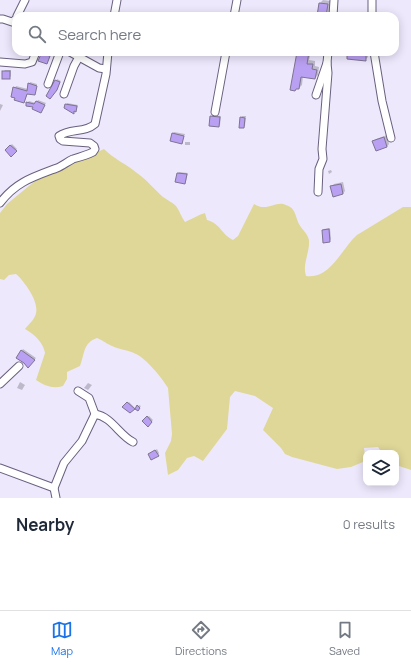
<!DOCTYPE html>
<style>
body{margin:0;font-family:Manrope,sans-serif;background:#f2f2f3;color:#1f2937}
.controls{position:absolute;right:12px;bottom:12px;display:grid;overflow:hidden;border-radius:8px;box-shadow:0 2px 10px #0003}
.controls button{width:36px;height:36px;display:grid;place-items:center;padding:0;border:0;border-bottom:1px solid #e0e1e3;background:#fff;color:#1f2937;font:20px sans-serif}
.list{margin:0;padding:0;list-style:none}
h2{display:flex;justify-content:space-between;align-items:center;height:52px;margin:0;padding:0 16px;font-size:17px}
h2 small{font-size:13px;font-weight:400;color:#747a83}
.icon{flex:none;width:22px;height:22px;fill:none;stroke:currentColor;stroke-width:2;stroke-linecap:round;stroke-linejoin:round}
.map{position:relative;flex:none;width:411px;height:498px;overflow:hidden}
.search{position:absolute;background:#fff;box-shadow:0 2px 10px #0003;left:12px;right:12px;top:12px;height:44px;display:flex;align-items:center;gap:10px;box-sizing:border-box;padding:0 14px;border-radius:12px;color:#747a83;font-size:15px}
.sheet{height:112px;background:#fff}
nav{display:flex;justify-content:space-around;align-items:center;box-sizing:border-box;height:56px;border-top:1px solid #e0e1e3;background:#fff;font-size:11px;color:#747a83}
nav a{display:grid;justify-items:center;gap:2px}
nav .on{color:#1a73e8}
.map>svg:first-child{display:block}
</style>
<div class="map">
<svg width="411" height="498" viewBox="0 0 411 498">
<rect width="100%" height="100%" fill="#eee8fd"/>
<path fill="#dfd798" d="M104,149C114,159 126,164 137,173C147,180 154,189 163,197C167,200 172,202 176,206C180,211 181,217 185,222C192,219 198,215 205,213L207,220C221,224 221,234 233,240L238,236L254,204C256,205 260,207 262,207C271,208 278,201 286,205C295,208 295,214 298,222C301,229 307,232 309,240C310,253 302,264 306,276C330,280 342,248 357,235L403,207H411V470L396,465V453H382L378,447L364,448L365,455L363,462L351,467L337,469L292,457L285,454L281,448L263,430L273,408L255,396L235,391L230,397L227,429L203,461L194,456L187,458L178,470L168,475L165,453L171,441L172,434L168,388C162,378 148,361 138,355C131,351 124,350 117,348C110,346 104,341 97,338C83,343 85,353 80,366L67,372V379L63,386C53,389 45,386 36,380L45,353C43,342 35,335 25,329C29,324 35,319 36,313C39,301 24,281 16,274L9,275L4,280L0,279V213L7,204L35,181Z"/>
<g fill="#0003">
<polygon points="323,0 331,1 329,13 331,13 331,16 296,16 298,14 302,14 304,12 319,13 320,3"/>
<polygon points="298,52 311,52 309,60 315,61 315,66 319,67 318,75 315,78 303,76 302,85 299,88"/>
<polygon points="348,52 368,52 368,57 365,60"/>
<polygon points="43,53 50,55 47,63 42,54"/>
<polygon points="5,70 11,70 11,76 9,78 3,72"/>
<polygon points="57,79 61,81 58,87 51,96"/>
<polygon points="30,82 37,84 35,94 28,93 24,102 12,96 16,86 28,89"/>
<polygon points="38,100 46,103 41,112 27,103 29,101 36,103"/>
<polygon points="67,103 78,105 77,109 73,112 66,105"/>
<polygon points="0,104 3,105 0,111"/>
<polygon points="213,115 221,116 220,125 219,126 211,117"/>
<polygon points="242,116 246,116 245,126 244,127 241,118"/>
<polygon points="174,132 185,134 182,143 173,133"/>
<polygon points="387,135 389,144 387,147 376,150 373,141 376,139"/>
<rect x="185" y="142" width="5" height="3"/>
<polygon points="12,144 17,149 11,155 6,150"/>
<polygon points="331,170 332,172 329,174 328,171"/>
<polygon points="179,172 188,173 186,181 185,183 178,173"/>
<polygon points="343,182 345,191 343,194 331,187 334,184"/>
<polygon points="330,228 331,239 330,241 324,242 323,230 324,229"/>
<polygon points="23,349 36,358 28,367 17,358"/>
<polygon points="20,382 25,385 22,390 17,388"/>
<polygon points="88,383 92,385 88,390 84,388"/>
<polygon points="129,402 136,409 139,405 141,406 138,410 134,408 130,412 124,407"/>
<polygon points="149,416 153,420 148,425 143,421"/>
<polygon points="157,449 159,453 158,455 149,454"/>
</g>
<g fill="#baa0f2" stroke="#7d7493">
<polygon points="319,3 328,4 326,16 317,16"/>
<polygon points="297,52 309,52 307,64 313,64 312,69 317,70 315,79 301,77 299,89 296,89 295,91 290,90"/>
<polygon points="347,52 366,52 366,61 347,59"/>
<polygon points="41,54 50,56 47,64 38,61"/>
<rect x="2" y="71" width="8" height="8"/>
<polygon points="55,80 60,82 57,90 50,99 46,96"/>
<polygon points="28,83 37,86 35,95 27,94 24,103 14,100 15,98 11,97 13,87 27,91"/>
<polygon points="36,101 45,105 41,113 32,109 33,107 26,106 26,102 34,104"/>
<polygon points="65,104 77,106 76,112 74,111 74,114 64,108"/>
<polygon points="210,116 220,117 219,127 209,126"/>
<polygon points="240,117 245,118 244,128 239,128"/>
<polygon points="172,133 184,136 182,144 170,141"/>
<polygon points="384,137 387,147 376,151 372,141"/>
<polygon points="10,145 17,151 11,157 5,150"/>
<polygon points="177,173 187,174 185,184 175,182"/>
<polygon points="341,184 343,194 333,197 330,186"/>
<polygon points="329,229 330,242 323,243 322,230"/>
<polygon points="21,350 35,360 28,368 24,363 16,358"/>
<polygon points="127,402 135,409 137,405 140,408 138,411 135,409 130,413 122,407"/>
<polygon points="147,416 152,422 148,427 142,421"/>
<polygon points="155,450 159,456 151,460 148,454"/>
</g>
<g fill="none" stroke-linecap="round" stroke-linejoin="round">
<defs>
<g id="minor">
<polyline points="372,0 372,16"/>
<polyline points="17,16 25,0"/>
<polyline points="114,16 117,0"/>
<polyline points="234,16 237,0"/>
<polyline points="333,16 334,0"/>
<polyline points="0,19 3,19 12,22 16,19"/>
<polyline points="70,52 99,68 106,69"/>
<polyline points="374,52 382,101 391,138"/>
<polyline points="0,62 25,64 32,62 36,52"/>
<polyline points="48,84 60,52"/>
<polyline points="64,94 74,66 79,57"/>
<polyline points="316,95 327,63 328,52"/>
<polyline points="215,112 226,52"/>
<polyline points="318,192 319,169 323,159 322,149 328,73 327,63"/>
<path d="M0,203C16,182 33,177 57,168C62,166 67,162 73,159C80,157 87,155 93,152L95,149L94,146L90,143L63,141L60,139L59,136C70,128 85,133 95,124L106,74L108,52"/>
<polyline points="0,384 19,366"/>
<polyline points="78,391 89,398 95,414"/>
<polyline points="0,468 54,488"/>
<path d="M56,498L54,488L64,463L82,441L95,414C112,417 119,435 133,442"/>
</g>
</defs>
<use href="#minor" stroke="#69607e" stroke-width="9"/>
<use href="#minor" stroke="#fff" stroke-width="7"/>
</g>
</svg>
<div class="controls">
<button><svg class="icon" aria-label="layers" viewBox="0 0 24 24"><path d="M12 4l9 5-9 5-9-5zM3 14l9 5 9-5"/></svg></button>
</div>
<div class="search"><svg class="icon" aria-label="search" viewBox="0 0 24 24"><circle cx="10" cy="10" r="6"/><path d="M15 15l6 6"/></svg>Search here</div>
</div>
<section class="sheet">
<h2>Nearby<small>0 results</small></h2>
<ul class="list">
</ul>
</section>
<nav>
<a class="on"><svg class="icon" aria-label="map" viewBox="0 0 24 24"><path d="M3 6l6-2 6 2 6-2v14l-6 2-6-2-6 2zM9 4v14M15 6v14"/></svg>Map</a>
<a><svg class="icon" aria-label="directions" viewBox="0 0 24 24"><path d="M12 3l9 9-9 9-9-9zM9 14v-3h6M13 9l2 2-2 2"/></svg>Directions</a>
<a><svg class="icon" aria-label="saved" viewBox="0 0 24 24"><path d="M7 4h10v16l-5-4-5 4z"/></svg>Saved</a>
</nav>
